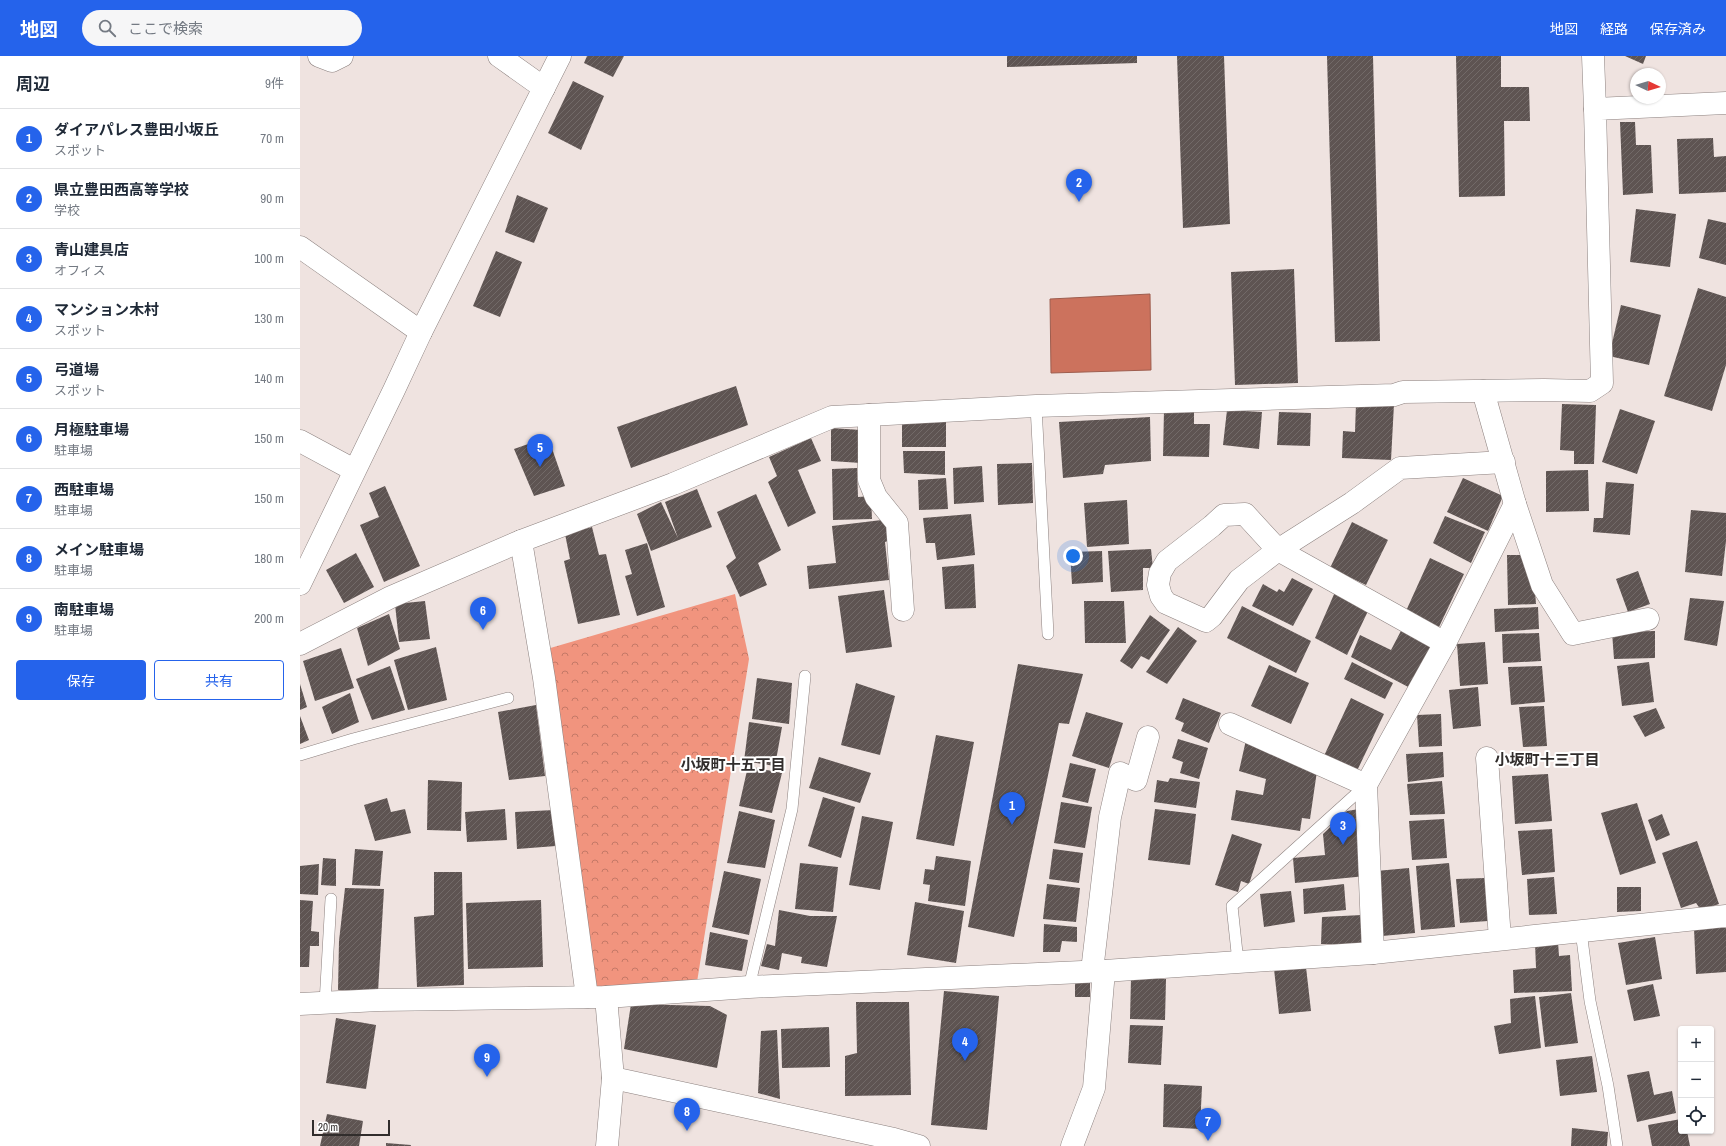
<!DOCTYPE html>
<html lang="ja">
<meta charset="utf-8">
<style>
body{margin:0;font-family:"Archivo Narrow","Noto Sans JP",sans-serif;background:#f6f6f7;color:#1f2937}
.controls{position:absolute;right:12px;bottom:12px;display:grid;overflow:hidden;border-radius:4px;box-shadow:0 1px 3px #0004}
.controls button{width:36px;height:36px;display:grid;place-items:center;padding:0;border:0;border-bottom:1px solid #e0e1e3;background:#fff;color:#1f2937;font:20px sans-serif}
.compass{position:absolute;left:1330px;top:12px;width:36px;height:36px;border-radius:50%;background:#fff;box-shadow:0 1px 3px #0004;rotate:94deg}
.scale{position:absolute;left:12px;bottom:10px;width:78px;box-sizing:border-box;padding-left:4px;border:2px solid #312d2c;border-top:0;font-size:11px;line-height:14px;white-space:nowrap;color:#312d2c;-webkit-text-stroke:3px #fff;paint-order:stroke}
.you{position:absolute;left:773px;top:500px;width:14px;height:14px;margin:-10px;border:3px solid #fff;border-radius:50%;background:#1a73e8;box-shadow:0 0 0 6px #1a73e833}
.badge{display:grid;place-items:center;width:26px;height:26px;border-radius:50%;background:#2563eb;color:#fff;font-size:13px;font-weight:700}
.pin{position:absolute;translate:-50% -33px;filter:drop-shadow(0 1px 2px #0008)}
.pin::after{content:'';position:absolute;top:21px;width:14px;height:12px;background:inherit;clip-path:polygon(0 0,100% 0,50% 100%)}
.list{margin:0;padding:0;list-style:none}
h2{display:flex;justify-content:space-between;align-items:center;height:52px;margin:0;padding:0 16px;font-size:17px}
h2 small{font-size:13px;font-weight:400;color:#747a83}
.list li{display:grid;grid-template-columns:26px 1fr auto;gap:12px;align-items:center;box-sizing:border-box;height:60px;padding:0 16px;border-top:1px solid #e0e1e3}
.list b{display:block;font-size:15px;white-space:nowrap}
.list p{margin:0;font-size:13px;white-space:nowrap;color:#747a83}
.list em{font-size:13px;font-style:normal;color:#747a83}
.actions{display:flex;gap:8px;padding:12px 16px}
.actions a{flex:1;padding:9px 0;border:1px solid #2563eb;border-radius:4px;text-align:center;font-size:14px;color:#2563eb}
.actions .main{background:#2563eb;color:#fff}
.icon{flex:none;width:22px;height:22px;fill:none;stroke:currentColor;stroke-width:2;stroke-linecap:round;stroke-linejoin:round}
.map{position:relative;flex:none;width:1426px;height:1090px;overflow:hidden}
header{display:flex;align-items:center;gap:24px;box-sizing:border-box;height:56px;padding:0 20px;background:#2563eb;color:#fff}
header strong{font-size:19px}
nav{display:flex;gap:22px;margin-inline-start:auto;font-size:14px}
.search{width:280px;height:36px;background:#f6f6f7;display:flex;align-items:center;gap:10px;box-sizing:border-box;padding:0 14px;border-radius:22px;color:#747a83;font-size:15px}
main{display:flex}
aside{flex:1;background:#fff}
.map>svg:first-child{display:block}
</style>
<header>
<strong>地図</strong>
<div class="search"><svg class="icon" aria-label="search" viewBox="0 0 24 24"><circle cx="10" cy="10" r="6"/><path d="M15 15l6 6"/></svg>ここで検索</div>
<nav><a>地図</a><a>経路</a><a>保存済み</a></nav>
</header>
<main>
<aside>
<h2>周辺<small>9件</small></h2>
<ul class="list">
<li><span class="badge">1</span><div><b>ダイアパレス豊田小坂丘</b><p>スポット</p></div><em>70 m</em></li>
<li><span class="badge">2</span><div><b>県立豊田西高等学校</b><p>学校</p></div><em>90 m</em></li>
<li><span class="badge">3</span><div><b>青山建具店</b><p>オフィス</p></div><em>100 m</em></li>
<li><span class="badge">4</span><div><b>マンション木村</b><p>スポット</p></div><em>130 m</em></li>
<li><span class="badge">5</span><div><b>弓道場</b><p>スポット</p></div><em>140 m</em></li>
<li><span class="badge">6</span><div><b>月極駐車場</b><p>駐車場</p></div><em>150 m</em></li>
<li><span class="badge">7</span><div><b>西駐車場</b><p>駐車場</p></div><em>150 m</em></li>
<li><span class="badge">8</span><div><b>メイン駐車場</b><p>駐車場</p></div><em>180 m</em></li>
<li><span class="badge">9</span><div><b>南駐車場</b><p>駐車場</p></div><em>200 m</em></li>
</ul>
<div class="actions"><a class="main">保存</a><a>共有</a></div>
</aside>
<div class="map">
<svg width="1426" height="1090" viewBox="0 0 1426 1090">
<defs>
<pattern id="forest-crowns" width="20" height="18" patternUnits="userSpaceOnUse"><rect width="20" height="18" fill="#f1947e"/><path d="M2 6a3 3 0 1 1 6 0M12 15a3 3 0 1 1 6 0" fill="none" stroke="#c47967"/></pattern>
<pattern id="building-hatch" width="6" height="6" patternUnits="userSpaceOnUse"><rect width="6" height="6" fill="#5e5452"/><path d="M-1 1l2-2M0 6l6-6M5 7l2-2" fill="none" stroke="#726a68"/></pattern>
</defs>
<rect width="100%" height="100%" fill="#efe3e0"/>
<polygon fill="url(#forest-crowns)" points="435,538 449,603 397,926 293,933 247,593"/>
<polygon fill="#cc725d" stroke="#9e5d4e" points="850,238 851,314 751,317 750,243"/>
<g fill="url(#building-hatch)">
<polygon points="287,0 324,0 313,21 284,7"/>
<polygon points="707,0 837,0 837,7 707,11"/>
<polygon points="877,0 924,0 930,168 883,172"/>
<polygon points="1027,0 1073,0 1080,285 1035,286"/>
<polygon points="1156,0 1201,0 1201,31 1229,31 1230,65 1204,65 1205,140 1159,141"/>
<polygon points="1325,0 1346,0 1343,8"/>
<polygon points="273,25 304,40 281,94 248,77"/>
<polygon points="1320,66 1335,66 1336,89 1351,89 1353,137 1323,139"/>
<polygon points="1413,82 1414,101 1426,100 1426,136 1379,138 1377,83"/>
<polygon points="217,139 248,152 234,187 205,176"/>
<polygon points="1336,153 1376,158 1370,211 1330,206"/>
<polygon points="1408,163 1426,167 1426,209 1399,202"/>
<polygon points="196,195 222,206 200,261 173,250"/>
<polygon points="994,213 998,327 935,329 931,216"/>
<polygon points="1398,232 1426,241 1426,309 1412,355 1364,340"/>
<polygon points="1321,249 1361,259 1349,309 1309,300"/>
<polygon points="436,330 448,369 331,412 317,371"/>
<polygon points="1056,347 1094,348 1091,404 1042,402 1043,375 1055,376"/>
<polygon points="1262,348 1296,349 1294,408 1274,408 1274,395 1260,394"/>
<polygon points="1320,353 1355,365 1337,418 1302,406"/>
<polygon points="864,354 894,355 894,368 910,368 909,401 863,400"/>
<polygon points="927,354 962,356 959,393 923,389"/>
<polygon points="979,356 1011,357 1010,390 977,389"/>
<polygon points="850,361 851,405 805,409 803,418 763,422 759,366"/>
<rect x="602" y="366" width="44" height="25"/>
<polygon points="531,372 561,374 561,407 531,405"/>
<polygon points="248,381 265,430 234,440 214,393"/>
<polygon points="511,382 521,405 498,414 516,457 488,471 468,426 477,420 469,401"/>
<polygon points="603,395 645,395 645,419 604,417"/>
<polygon points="732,407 733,447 698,449 697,408"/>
<polygon points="682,410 684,446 654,448 653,412"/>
<polygon points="557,412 558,441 571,440 572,463 533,464 532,413"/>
<polygon points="1288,414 1289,455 1246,456 1246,415"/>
<polygon points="646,422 648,453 619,454 618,424"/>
<polygon points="1163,422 1203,440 1188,475 1147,456"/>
<polygon points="1306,426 1334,428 1330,479 1293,476 1294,462 1303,462"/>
<polygon points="85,430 120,510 84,526 60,469 79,461 69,437"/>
<polygon points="397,433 412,471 351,495 337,458 361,446 378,482 365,446"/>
<polygon points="456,438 481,494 458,507 467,529 440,541 426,510 436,502 417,456"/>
<polygon points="827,444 829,488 787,491 784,447"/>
<polygon points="1391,454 1426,457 1426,485 1422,520 1385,516"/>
<polygon points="671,458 675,499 637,504 635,487 626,487 623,462"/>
<polygon points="1145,460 1185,476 1171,507 1133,487"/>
<polygon points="590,463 593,483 585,486 589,524 509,533 507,510 536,507 532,470"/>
<polygon points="1052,466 1088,484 1066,529 1030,512"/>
<polygon points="292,471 299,499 306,498 320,559 278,568 264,505 270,503 265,478"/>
<polygon points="347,487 365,551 337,560 325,520 332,518 325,494"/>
<polygon points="851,493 853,512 843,512 843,534 811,536 808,495"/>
<polygon points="802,495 803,526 772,528 770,496"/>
<polygon points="56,497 74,531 44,547 26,514"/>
<polygon points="1207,499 1228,499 1234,522 1236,548 1208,549"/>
<polygon points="1130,502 1164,518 1139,571 1106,555"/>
<polygon points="674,508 676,552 645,553 642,511"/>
<polygon points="1338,515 1350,548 1328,556 1316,523"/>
<polygon points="992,522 1013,533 993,570 952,550 963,528 977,536 979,533 984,536"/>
<polygon points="584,534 592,591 546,597 538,540"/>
<polygon points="1035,536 1069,553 1047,599 1015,582"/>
<polygon points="1390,542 1424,545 1417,590 1384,584"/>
<polygon points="125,545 130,583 99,586 95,548"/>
<polygon points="784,545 824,545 826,587 785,587"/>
<polygon points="942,550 1011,585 996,617 927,582"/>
<polygon points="1238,551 1239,573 1195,576 1194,553"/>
<polygon points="89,558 100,593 68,610 57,572"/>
<polygon points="850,559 870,574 849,604 841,600 832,613 820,605"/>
<polygon points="878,571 897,585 867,628 846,616"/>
<polygon points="1103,571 1135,589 1114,634 1051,601 1060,579 1091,594"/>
<polygon points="1355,575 1355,602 1314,603 1312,576"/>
<polygon points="1239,577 1241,605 1203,607 1202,578"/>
<polygon points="1185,586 1188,628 1160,630 1157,588"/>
<polygon points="136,591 147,644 108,654 94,604"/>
<polygon points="41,592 54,632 15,645 3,605"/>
<polygon points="1052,606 1093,627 1085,643 1044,623"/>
<polygon points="1349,606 1354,646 1322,650 1317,610"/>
<polygon points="718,608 783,618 769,668 759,667 714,881 668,871"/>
<polygon points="969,609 1009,627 991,668 951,650"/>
<polygon points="90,610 105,654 72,664 56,623"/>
<polygon points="1242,610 1245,646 1211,649 1208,611"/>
<polygon points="457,622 492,627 489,668 452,663"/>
<polygon points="556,627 595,640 580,699 541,689"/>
<polygon points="0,628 7,651 0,654"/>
<polygon points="1178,631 1181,670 1153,673 1149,634"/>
<polygon points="50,637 59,666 32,678 22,651"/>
<polygon points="883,642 921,657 909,687 881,675 884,667 875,663"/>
<polygon points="1051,642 1084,658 1056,717 1023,702"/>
<polygon points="236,649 245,720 209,724 198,656"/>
<polygon points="1244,650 1247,690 1223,691 1219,651"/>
<polygon points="1356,652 1365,672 1345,681 1333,660"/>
<polygon points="786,656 823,667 809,712 772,700"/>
<polygon points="1141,658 1142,690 1119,691 1117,659"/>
<polygon points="0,660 9,684 0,688"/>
<polygon points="449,666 482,671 475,710 444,705"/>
<polygon points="636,679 674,686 654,790 616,783"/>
<polygon points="878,683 908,692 899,723 880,717 883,706 872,702"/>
<polygon points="946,684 1017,715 1010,763 1002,762 1000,775 931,764 936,734 963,739 966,723 939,715"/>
<polygon points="1143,696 1144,721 1108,726 1106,698"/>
<polygon points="519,701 571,717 560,747 509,732"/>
<polygon points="770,707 796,713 788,747 762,741"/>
<polygon points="448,710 482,717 472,757 439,750"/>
<polygon points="1248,718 1252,765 1215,768 1212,720"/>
<polygon points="870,722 900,726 896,752 854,746 857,724 868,726"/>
<polygon points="128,724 162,726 161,775 127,774"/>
<polygon points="1142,725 1145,758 1110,759 1107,728"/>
<polygon points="523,741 555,751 541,802 508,790"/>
<polygon points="87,742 91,756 105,753 111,777 75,785 64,749"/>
<polygon points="761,746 792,751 785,792 754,787"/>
<polygon points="1337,747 1356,807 1320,819 1301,757"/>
<polygon points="205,753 207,784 167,786 165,756"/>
<polygon points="855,753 896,758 890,809 848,804"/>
<polygon points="1059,753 1066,820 995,827 993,802 1025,799 1023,778 1047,755"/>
<polygon points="254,754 256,790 217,793 215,756"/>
<polygon points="439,755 475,764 465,812 427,807"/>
<polygon points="1362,758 1370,779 1356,785 1348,764"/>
<polygon points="562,760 593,766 580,834 549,829"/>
<polygon points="1144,763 1147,802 1112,804 1109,765"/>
<polygon points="1252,773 1255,816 1222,819 1218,775"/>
<polygon points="932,778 962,788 949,828 941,825 938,836 915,829"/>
<polygon points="1397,785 1419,848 1401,854 1396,847 1381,852 1362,797"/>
<polygon points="55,793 83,795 80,830 52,829"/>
<polygon points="753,793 783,797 779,827 749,823"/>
<polygon points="636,800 671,805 665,850 628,845 630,829 623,828 625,813 634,814"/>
<polygon points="23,802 36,803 36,830 21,829"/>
<polygon points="500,807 538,811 533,856 495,853"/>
<polygon points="1149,807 1155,871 1121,874 1116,810"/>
<polygon points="19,808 18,839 0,838 0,810"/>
<polygon points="1109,812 1115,877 1082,880 1076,815"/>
<polygon points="424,815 461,823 449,879 412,871"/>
<polygon points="134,816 162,816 164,929 117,931 114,861 134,859"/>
<polygon points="1254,821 1257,858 1229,859 1227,823"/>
<polygon points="1185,822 1188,865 1160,867 1156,823"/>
<polygon points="747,828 780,832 776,866 743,863"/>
<polygon points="1044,828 1046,854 1004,858 1003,833"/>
<polygon points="1317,831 1341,831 1341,855 1317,856"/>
<polygon points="45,832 84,833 78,936 38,934 39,885"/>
<polygon points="991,835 995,866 964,871 960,838"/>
<polygon points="0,844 13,845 11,875 19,876 19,890 10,890 9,911 0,911"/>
<polygon points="241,844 243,911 168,913 166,847"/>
<polygon points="615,846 664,855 656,907 607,899"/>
<polygon points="479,854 510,860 537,860 527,911 501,907 502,901 482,897 479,914 461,910 467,888 475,890"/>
<polygon points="1062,859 1064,888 1021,888 1022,861"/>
<polygon points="744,868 777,871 777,886 762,885 760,896 743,896"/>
<polygon points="1394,872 1426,872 1426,916 1396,918"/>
<polygon points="410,876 448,884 442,915 405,909"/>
<polygon points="1355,881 1362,923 1326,929 1318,887"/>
<polygon points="1258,886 1259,900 1270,899 1272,935 1214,937 1213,914 1236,912 1235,887"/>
<polygon points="1006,911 1011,955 979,958 974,913"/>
<polygon points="831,922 866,923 865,964 830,963"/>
<rect x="775" y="926" width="15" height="15"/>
<polygon points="1353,928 1360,960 1334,965 1327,934"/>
<polygon points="644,935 699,940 687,1074 631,1069"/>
<polygon points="1271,937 1278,987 1245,991 1239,941"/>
<polygon points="1235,940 1241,992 1199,998 1194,970 1211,967 1210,943"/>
<polygon points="556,946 609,946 611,1039 545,1040 545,1000 557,997"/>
<polygon points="331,948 410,950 427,959 417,1012 324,993"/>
<polygon points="36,962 76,969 66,1033 26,1027"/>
<polygon points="830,969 863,970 861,1009 828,1007"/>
<polygon points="529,971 530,1011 482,1012 481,973"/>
<polygon points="477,974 480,1043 458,1037 461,975"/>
<polygon points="1292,1000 1297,1036 1260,1040 1256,1004"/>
<polygon points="1349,1015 1354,1039 1372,1035 1376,1057 1337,1066 1327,1019"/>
<polygon points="864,1028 902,1030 900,1073 863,1071"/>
<polygon points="27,1058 63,1065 59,1090 20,1090"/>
<polygon points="1381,1063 1381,1075 1387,1075 1390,1090 1352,1090 1348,1069"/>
<polygon points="1272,1072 1308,1076 1307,1090 1271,1090"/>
<polygon points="86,1087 111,1089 111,1090 86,1090"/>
</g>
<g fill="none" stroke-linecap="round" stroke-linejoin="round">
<defs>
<g id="lane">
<polyline points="736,350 748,578"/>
<polyline points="0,699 53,683 208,642"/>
<polyline points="1281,875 1290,945 1308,1030 1317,1090"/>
<polyline points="938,906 932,850 1066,729"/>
<polyline points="449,931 492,753 505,620"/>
<polyline points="25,947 31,843"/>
</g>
<g id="street">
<polyline points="19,0 32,5 42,0"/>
<polyline points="199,0 244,32"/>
<polyline points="1293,0 1295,53"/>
<polyline points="0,191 121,276"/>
<polyline points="1183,335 1215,448 1242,529 1273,578 1348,563"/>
<polyline points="569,359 569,424 576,441 597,467 603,554"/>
<polyline points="0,385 54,414"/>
<polyline points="221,485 244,622 287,941"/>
<polyline points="0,528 94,334 121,276 260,0"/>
<polyline points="1145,587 978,494 945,458 924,459 912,470 867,505 860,517 858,529 861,540 866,547 906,565 912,560 939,524 978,494 1052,447 1100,412 1204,406"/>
<polyline points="0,588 91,541 221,485 373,428 532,361 736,350 1094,339 1103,336 1244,334 1290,335 1302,327 1295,53 1426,47"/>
<polyline points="930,668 1066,729"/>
<polyline points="1187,702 1200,883"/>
<polyline points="1073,897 1066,729 1145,587 1215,448"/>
<polyline points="792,915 810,761 820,717 836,724 848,681"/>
<polyline points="306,941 313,1022 594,1083 619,1090"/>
<polyline points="0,948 79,944 306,941 449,931 804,915 1073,897 1426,860"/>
<polyline points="772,1090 794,1032 804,915"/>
</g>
<polyline id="secondary" points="307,1090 313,1022"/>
</defs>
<use href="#lane" stroke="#8c817f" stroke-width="12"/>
<use href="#street" stroke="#8c817f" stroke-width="23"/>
<use href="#secondary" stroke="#8c817f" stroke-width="23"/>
<use href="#lane" stroke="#fff" stroke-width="11"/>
<use href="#street" stroke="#fff" stroke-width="22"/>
<use href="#secondary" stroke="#fff" stroke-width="22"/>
</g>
<g text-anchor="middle" stroke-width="4" stroke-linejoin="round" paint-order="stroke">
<g font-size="15" font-weight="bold" fill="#312d2c" stroke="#fff">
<text x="1247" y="709">小坂町十三丁目</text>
<text x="433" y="714">小坂町十五丁目</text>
</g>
</g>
</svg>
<div class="controls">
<button>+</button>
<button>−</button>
<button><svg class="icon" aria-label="locate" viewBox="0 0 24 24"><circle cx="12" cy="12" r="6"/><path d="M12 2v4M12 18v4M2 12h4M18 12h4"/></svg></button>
</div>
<svg class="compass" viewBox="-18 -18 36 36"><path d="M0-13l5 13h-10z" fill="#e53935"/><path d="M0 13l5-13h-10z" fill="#747a83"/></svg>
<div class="scale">20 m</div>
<div class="you"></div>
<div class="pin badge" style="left:712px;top:769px">1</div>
<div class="pin badge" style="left:779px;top:146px">2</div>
<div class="pin badge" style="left:1043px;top:789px">3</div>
<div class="pin badge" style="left:665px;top:1005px">4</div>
<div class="pin badge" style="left:240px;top:411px">5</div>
<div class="pin badge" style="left:183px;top:574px">6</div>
<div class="pin badge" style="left:908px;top:1085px">7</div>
<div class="pin badge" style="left:387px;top:1075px">8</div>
<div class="pin badge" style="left:187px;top:1021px">9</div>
</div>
</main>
